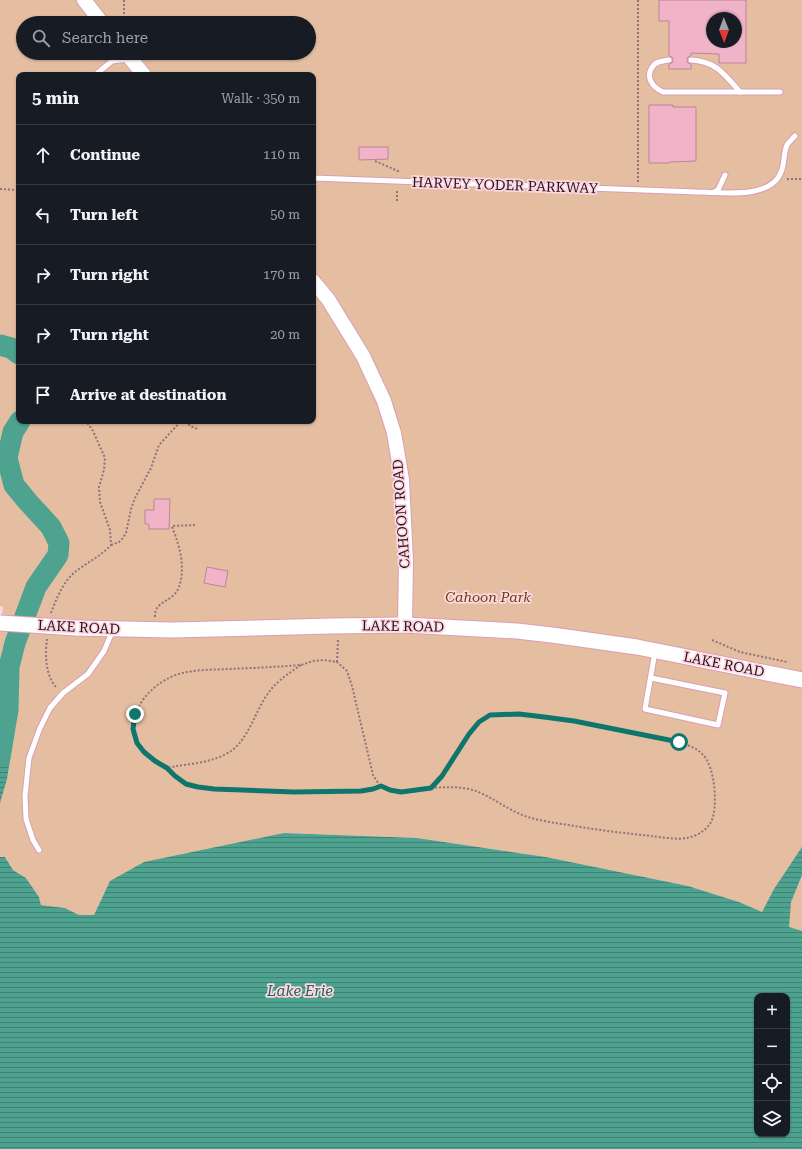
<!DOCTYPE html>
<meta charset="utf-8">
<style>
body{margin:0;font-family:"Roboto Serif",serif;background:#242831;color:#f1f3f6}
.controls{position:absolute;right:12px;bottom:12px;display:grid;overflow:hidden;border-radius:8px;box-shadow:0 1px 3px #0004}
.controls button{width:36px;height:36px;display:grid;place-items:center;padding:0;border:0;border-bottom:1px solid #363941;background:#171b24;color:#f1f3f6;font:20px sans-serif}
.compass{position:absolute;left:706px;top:12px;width:36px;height:36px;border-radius:50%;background:#171b24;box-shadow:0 1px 3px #0004;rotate:179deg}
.stop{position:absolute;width:12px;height:12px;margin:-9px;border:3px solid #0f766e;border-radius:50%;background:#fff}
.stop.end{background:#0f766e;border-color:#fff;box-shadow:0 1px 4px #0008}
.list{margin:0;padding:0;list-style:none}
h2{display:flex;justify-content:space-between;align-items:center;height:52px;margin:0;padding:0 16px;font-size:17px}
h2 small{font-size:13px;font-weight:400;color:#9ea1a6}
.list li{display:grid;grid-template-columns:26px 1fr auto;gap:12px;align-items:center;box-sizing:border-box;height:60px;padding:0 16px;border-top:1px solid #363941}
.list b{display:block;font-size:15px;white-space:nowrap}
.list em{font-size:13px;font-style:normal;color:#9ea1a6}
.icon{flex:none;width:22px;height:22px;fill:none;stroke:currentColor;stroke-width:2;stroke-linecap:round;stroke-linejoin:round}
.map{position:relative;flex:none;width:802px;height:1149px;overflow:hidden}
.search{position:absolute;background:#171b24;box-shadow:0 1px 3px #0004;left:16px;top:16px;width:300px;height:44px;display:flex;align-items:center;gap:10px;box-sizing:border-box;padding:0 14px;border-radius:22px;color:#9ea1a6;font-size:15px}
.panel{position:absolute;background:#171b24;box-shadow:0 1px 3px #0004;left:16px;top:72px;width:300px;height:352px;border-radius:8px}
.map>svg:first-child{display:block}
</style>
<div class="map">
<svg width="802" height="1149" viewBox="0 0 802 1149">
<defs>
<pattern id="water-rules" width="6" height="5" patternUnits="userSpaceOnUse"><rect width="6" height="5" fill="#4da290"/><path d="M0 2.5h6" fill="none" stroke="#408375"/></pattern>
</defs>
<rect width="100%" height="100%" fill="#fdd7e2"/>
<path fill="#e5bea1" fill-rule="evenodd" d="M0,0H802V986L739,902L688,886L546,857L417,838L284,833L110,881L94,915H79L65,908L41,905L39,897L26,878L13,870L5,857H0V632L3,607L0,606ZM712,18H736V42H712ZM23,23H309V53H23ZM19,75H313V421H19Z"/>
<g fill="url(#water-rules)" fill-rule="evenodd">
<polygon points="9,695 15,728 7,779 0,803 0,698"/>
<path d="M284,833L417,838L546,857L688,886L739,902L762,912L774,889L802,847V875L791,902L789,927L802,931V1149H0V857H5L13,870L26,878L39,897L41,905L65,908L79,915H94L110,881L144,862ZM757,996H787V1134H757Z"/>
</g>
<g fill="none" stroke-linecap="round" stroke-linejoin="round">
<g stroke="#4da290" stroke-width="21">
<polyline points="0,345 11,348 19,354"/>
<polyline points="0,757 8,710 9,667 15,643 36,587 58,555 59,543 51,527 28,502 14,485 7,458 13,432 20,421"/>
</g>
</g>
<g fill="#f1b3c7" stroke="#be8397" fill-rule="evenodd">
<path d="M659,0H746V63H719V54L691,53V56L688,57L687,60L688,63L691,64V69H669V64L672,63L673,60L672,57L669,56V21H659ZM712,18H736V42H712Z"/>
<polygon points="649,105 673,105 673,107 696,107 696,161 669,162 669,163 649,163"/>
<polygon points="359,147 388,147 388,159 359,160"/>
<polygon points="154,499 170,499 169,529 149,529 149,524 145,524 145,510 154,510"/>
<polygon points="207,567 228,571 225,587 204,583"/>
</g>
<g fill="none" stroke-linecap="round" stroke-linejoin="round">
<defs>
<g id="lane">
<path d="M669,60C664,61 657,61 654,65C644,76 652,87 663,92H780"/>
<path d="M691,60C716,61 725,75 740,92"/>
<polyline points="95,75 112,61 129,59"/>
<path d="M313,178L697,192C720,192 771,200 781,172C785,164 783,154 787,145C789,142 792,139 795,136"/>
<polyline points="714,192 718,190 725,175"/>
<polyline points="651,678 725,693 718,725 645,709 655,652"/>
<polyline points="39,850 33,840 26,819 25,796 29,758 40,728 50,708 63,693 88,674 104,651 113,630"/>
</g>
<g id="secondary">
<polyline points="84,0 102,23"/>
<polyline points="126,53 144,75"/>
<polyline points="313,281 328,299 363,356 384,401 394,433 402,480 406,561 405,625"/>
</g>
<polyline id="primary" points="76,628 172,630 331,626 405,625 517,631 552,635 637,647 802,680"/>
</defs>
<use href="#lane" stroke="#db9eb2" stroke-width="7"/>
<use href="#secondary" stroke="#db9eb2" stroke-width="16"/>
<use href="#primary" stroke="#db9eb2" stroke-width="17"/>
<g stroke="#90727c" stroke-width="2" stroke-dasharray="2 2" stroke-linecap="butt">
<polyline points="124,0 124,23"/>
<polyline points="638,0 638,183"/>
<polyline points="375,161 398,171 398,174"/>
<polyline points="787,179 802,179"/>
<polyline points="0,189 19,190"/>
<polyline points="397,201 397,189"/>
<polyline points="186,421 190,426 198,429"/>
<polyline points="111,545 119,542 123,538 126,533 131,509 135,498 151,468 159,445 181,421"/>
<path d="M51,613C57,597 64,579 79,569C90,561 102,555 111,545L110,530L100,502L99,487L104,470L105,458L93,431L86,421"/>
<path d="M155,617C154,600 173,603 179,587C184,573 182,555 177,541C176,536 173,531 172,526L195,525"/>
<path d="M47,639C45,654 45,676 57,688"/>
<polyline points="712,640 740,652 787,662"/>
<polyline points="337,662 338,640"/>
<path d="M301,665C289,673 277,681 269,692C254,712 249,742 226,754C211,762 192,764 176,766C173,767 169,768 167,767C160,766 153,760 149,756C117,730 140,691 171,677C188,669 209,670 228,669C252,668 276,667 301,665L313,661L324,660L337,662L347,671L352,686L373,775C375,779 378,783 381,786C394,797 416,791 431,788"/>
<path d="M503,714C562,715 621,731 679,742C688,745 697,748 703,755C715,766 719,810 710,824C704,832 696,836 687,838C677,840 661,837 651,836C624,833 596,830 569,825C555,823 541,821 528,817C509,811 494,798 476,791C462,786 446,787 431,788L442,776L469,734L479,722L490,715Z"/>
<path d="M167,768C176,776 185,784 197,787C211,790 226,790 240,791C270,792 300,792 330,791C347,791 365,793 381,786"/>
</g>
<use href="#lane" stroke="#fff" stroke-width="5"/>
<use href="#secondary" stroke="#fff" stroke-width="14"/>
<use href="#primary" stroke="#fff" stroke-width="15"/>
<defs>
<polyline id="primary-bridge" points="0,623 76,628"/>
</defs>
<use href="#primary-bridge" stroke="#db9eb2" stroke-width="17" stroke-linecap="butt"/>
<use href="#primary-bridge" stroke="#fff" stroke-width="15"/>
</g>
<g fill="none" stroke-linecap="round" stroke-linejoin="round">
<polyline stroke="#0f766e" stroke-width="5" points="135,714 133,729 137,743 144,752 155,761 167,768 175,776 186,784 198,787 214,789 294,792 361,791 373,789 381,786 390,790 401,792 431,788 442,776 469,734 479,722 490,715 519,714 544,717 574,721 679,742"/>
</g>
<g text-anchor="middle" stroke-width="3.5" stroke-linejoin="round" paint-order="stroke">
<g font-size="14" fill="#261119" stroke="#fdd7e2">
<text transform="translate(505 185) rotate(2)" y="5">HARVEY YODER PARKWAY</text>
<text transform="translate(401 514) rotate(-94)" y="5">CAHOON ROAD</text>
<text transform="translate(403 626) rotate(1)" y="5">LAKE ROAD</text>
<text transform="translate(79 627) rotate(3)" y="5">LAKE ROAD</text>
<text transform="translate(724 664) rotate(11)" y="5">LAKE ROAD</text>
</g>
<g font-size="14" font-style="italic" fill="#6f3b07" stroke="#fdd7e2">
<text x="488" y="602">Cahoon Park</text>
</g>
<g font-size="15" font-style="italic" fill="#226558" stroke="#fdd7e2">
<text x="300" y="996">Lake Erie</text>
</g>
</g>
</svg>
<div class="controls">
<button>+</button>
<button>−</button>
<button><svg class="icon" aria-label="locate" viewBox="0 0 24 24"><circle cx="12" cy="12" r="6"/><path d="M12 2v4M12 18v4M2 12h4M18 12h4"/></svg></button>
<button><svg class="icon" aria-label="layers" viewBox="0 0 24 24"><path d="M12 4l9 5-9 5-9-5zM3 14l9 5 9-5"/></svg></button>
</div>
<svg class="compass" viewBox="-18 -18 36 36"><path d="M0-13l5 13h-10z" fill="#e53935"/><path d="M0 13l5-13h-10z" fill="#9ea1a6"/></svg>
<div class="stop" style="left:679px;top:742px"></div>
<div class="stop end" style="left:135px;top:714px"></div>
<div class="search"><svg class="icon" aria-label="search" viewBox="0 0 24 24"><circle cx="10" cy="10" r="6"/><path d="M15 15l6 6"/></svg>Search here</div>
<section class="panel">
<h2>5 min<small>Walk · 350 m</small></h2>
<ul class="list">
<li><svg class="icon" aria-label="ahead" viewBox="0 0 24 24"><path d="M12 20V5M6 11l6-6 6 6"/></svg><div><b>Continue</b></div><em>110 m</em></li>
<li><svg class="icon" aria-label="left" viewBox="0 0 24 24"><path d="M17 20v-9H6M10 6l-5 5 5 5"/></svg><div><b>Turn left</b></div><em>50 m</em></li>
<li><svg class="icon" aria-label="right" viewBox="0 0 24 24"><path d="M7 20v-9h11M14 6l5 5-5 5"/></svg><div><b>Turn right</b></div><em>170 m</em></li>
<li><svg class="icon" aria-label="right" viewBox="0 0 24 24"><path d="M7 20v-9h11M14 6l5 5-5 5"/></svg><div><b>Turn right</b></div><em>20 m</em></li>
<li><svg class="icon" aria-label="arrive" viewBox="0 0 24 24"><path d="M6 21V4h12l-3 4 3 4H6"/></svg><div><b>Arrive at destination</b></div></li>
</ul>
</section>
</div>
